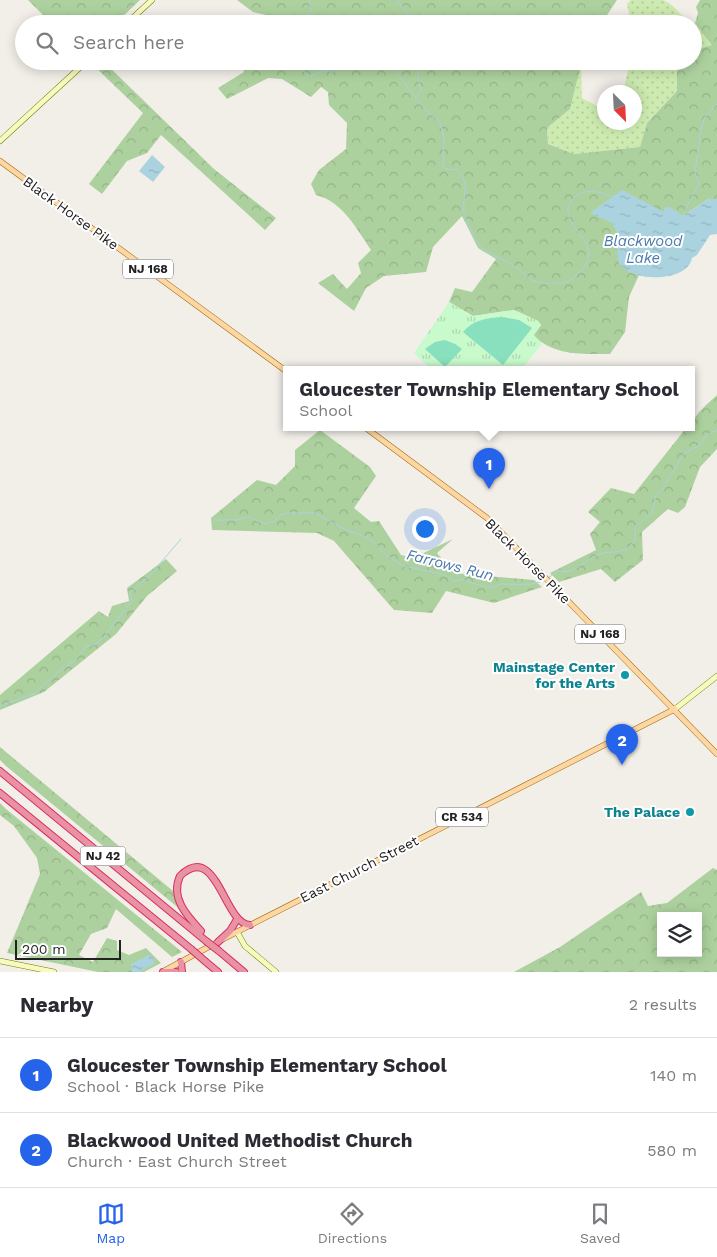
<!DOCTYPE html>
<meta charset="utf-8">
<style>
body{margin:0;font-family:"Work Sans",sans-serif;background:#f2f2f3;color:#2b2b33}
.controls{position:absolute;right:15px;bottom:15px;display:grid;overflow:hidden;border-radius:0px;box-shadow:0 2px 12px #0003}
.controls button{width:45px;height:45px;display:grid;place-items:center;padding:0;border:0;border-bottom:1px solid #e1e1e2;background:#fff;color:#2b2b33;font:25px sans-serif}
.compass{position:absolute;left:597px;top:85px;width:45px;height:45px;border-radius:50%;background:#fff;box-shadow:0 2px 12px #0003;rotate:156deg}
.scale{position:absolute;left:15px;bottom:12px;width:106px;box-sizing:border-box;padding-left:5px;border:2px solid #222;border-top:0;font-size:14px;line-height:18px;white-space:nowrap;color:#222;-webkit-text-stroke:4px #fff;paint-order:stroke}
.you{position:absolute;left:424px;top:528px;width:18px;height:18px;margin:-12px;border:4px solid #fff;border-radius:50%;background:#1a73e8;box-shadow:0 0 0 8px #1a73e833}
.badge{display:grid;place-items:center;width:32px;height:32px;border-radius:50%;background:#2563eb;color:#fff;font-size:16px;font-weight:700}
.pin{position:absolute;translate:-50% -41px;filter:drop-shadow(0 1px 2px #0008)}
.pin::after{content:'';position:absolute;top:26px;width:18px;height:15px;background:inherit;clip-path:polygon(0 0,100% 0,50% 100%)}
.popup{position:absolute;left:283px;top:366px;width:412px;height:65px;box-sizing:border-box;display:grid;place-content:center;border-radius:0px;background:#fff;filter:drop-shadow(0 1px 4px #0005);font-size:16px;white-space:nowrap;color:#7c7c81}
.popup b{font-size:19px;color:#2b2b33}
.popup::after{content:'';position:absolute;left:50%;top:100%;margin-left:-10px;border:10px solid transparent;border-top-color:#fff}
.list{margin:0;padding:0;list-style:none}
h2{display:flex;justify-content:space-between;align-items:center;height:65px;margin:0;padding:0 20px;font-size:21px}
h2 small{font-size:16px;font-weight:400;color:#7c7c81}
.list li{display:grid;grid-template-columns:32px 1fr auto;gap:15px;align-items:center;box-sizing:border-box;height:75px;padding:0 20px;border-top:1px solid #e1e1e2}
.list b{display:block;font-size:19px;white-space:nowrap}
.list p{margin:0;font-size:16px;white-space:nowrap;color:#7c7c81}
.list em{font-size:16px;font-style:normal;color:#7c7c81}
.icon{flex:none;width:28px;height:28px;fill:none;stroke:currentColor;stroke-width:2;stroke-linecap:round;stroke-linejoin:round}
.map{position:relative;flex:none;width:717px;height:972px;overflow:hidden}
.search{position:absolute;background:#fff;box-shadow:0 2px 12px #0003;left:15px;right:15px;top:15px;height:55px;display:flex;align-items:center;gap:12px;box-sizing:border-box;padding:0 18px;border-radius:28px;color:#7c7c81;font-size:19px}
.sheet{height:215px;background:#fff}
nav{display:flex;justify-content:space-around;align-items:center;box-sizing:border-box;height:70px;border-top:1px solid #e1e1e2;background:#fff;font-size:14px;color:#7c7c81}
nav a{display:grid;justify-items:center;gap:2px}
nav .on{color:#2563eb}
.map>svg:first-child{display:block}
</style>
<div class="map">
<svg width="717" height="972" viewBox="0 0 717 972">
<defs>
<pattern id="grass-dots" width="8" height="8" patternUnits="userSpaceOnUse" patternTransform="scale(1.25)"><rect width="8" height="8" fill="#cdebb0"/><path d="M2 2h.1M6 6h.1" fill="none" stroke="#b0c997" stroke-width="1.8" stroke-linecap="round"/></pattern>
<pattern id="forest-crowns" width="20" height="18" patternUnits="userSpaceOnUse" patternTransform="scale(1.25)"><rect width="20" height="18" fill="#add19e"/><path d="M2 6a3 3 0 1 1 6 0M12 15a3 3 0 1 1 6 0" fill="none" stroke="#95b388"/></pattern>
<pattern id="park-tufts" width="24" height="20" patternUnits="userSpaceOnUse" patternTransform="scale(1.25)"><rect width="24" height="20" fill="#c8facc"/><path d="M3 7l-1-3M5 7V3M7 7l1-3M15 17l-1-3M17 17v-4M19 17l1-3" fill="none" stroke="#acd6af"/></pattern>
<pattern id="water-ripples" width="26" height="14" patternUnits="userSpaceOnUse" patternTransform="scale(1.25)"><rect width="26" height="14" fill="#aad3df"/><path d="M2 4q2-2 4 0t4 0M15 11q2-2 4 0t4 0" fill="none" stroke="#92b5bf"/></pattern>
</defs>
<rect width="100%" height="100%" fill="#f2efe9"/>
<g fill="url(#grass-dots)">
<path d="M631,0C640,0 654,0 663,0C676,4 682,21 695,23L713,45L693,51V24H631L627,4Z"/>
<polygon points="635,61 677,61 677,91 647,123 640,147 574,154 548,144 547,128 570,109 581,65 582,98 604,110 604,122 634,122 634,92 623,92 628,71"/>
</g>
<g fill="url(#forest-crowns)" fill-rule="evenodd">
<polygon points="28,0 140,0 115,24 52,24"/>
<polygon points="237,0 617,0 601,24 272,24 270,16 253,12"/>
<path d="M700,0H717V199H708L683,216L665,213H591L612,222L618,233L619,263L639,275L629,297L625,332L610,354C582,354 554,356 533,335L541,325L538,321L514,310L473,316L449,302L455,288L472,292L496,259L478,248L462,216L433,247L426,272L384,276L366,288L354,311L318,283L333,274L347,289L361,273L358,263L371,250C357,229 342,201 316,195L311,184L319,170L346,149L347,123L329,105L328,92L321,87L311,97L282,79L268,78L227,99L218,88L244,72L240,61H582L570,109L547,128L548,144L574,154L640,147L647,123L677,91V61H693V51L712,45L695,23L698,13L696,7Z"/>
<polygon points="95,61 103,61 214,169 276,218 265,230 161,135 147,153 127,161 102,194 89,184 143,113 91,63"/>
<path d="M717,395V449L700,467L685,507L678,513L668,509L642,532L643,560L615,582L601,569L559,582L550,573L596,550L590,534L600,522L588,512L611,488L634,494L686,428H692C692,415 708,404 717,395Z"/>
<polygon points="320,430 370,467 376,476 354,508 371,522 379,521 401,555 413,558 453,539 437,553 454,573 534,580 542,587 494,603 446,591 432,613 394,610 334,541 317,533 212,530 211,518 257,480 276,485 295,466 295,450"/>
<polygon points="166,559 177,571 147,596 116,634 44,692 0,710 0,695 99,611 108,617 112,606 129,601 127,588"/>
<polygon points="0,747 173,891 181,910 6,766 0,760"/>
<polygon points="0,803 6,809 182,952 172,957 116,909 107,928 91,934 79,955 93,962 107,938 117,941 117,950 129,955 146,948 161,963 144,972 98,972 7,953 40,874 37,858 14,826 0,815"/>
<path d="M713,868L717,870V972H514L560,947L641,892L648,906L667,903ZM661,916H698V953H661Z"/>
</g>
<polygon fill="url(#park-tufts)" points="449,302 473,316 514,310 538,321 541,325 534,335 542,344 521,370 432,370 414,353"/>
<g fill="#88e0be">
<path d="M502,317L519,320L532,328L503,365L463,332C473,320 486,318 502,317Z"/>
<polygon points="445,340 455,344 462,349 445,367 425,349 435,342"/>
</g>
<g fill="url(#water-ripples)">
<polygon points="152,155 165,167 153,182 139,171"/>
<path d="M622,190L664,212L665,207H670L683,216L708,199H717V234L710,235L697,255L692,258C688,283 629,283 619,262C617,258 618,252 617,247C616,241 614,238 618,233L611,222L590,213Z"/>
<polygon points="149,955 153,957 154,964 139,972 132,972 131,964"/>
</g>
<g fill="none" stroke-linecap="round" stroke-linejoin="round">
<g stroke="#aad3df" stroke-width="1">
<polyline points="397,0 415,24"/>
<polyline points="304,24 303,19 311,11 309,0"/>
<polyline points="295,61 308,76 327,70 333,72"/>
<path d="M388,61L421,105L440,123L444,138L443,166L446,169L457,170C474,184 458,203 466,220C470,228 475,240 481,247C489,255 501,258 511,264C529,275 529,285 554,283C559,283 564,283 569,281C577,276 589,265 589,254C589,234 553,217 575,197C586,187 603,193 615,197"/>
<polyline points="416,97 421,91 418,76 419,61"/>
<polyline points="681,217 699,184 695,172 701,130 704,118 717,104"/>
<path d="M214,520H236L248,517L265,524L275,521L280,515L287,513H315L344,529L369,538L386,555L403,566L442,574L455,581L462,579C470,583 481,586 491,587C495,588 498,584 502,584C515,584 532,587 544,580"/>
<path d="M548,578L558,571C575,575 585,559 600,554C610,550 625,556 634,541C637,537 634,531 636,526L652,513L656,494L662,490L684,453L700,445L706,436L717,430"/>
<polyline points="0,706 35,693 59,671 75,660 86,647 96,644 104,637 130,603 132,598 130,593 150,575 181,539"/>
</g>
<defs>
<g id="secondary">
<polyline points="126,24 152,0"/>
<polyline points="0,141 87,61"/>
<polyline points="675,709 717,676"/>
<polyline points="237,932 245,946 276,972"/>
<polyline points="0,961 54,972"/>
</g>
<g id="primary">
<polyline points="0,161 286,371"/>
<polyline points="366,428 487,518 717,754"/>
<polyline points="223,939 675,709"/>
<polyline points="164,971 214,944"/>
</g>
<g id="highway">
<polyline points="0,771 206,941"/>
<polyline points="0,793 191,949"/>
<path d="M201,931C187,916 170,898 180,876C217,840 224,925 250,925"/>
<polyline points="218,942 230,931 236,921"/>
<polyline points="219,951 244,972"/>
<polyline points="181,962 182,972"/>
<polyline points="206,962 218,972"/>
<polyline points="163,972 176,972"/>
</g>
</defs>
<use href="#secondary" stroke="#707d05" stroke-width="6"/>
<use href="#primary" stroke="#a06b00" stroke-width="6"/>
<use href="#highway" stroke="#dc2a67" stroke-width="8"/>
<use href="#secondary" stroke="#f7fabf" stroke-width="5"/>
<use href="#primary" stroke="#fcd6a4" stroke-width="5"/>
<use href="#highway" stroke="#e892a2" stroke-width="6"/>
<defs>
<g id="highway-bridge">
<polyline points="206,941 219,951"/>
<polyline points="191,949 206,962"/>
</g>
</defs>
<use href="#highway-bridge" stroke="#dc2a67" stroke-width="8" stroke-linecap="butt"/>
<use href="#highway-bridge" stroke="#e892a2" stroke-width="6"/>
</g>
<g fill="#0f9aa8" stroke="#fff" stroke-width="2">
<circle cx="625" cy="675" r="5"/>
<circle cx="690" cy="812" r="5"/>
</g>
<g text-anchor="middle" stroke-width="4" stroke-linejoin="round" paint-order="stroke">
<g fill="#fff" stroke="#646464" stroke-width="1">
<rect x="123" y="259.5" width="50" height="19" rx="4"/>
<rect x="575" y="624.5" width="50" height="19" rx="4"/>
<rect x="436" y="807.5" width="52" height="19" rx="4"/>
<rect x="80.5" y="846.5" width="45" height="19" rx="4"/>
</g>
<g font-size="12" font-weight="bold" fill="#222">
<text x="148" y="273">NJ 168</text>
<text x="600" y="638">NJ 168</text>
<text x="462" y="821">CR 534</text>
<text x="103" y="860">NJ 42</text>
</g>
<g font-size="14" fill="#222" stroke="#fff">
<text transform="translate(71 213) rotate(36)" y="5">Black Horse Pike</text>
<text transform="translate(528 561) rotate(45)" y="5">Black Horse Pike</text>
<text transform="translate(359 869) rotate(-27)" y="5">East Church Street</text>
</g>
<g font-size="14" font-weight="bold" fill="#0d838f" stroke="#fff" text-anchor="end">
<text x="615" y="672">Mainstage Center<tspan x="615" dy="16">for the Arts</tspan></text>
<text x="680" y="817">The Palace</text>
</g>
<g font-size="15" font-style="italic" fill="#4a7aab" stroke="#fff">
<text x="643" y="246">Blackwood<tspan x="643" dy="17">Lake</tspan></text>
<text transform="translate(450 565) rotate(14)" y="5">Farrows Run</text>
</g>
</g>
</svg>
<div class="controls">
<button><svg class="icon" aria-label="layers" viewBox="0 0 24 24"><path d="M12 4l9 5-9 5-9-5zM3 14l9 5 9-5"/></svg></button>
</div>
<svg class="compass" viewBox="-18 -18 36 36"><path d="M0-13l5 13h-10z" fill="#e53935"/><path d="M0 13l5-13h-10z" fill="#7c7c81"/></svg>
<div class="scale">200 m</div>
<div class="you"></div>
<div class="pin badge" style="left:489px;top:489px">1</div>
<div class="popup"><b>Gloucester Township Elementary School</b>School</div>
<div class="pin badge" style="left:622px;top:765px">2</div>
<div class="search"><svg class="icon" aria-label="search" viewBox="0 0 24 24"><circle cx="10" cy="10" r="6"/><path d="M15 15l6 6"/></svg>Search here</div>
</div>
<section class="sheet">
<h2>Nearby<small>2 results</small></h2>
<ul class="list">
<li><span class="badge">1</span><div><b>Gloucester Township Elementary School</b><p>School · Black Horse Pike</p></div><em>140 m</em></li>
<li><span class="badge">2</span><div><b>Blackwood United Methodist Church</b><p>Church · East Church Street</p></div><em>580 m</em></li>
</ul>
</section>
<nav>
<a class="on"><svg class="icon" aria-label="map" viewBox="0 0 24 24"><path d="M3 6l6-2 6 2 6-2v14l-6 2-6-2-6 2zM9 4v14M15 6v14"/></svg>Map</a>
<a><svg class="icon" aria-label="directions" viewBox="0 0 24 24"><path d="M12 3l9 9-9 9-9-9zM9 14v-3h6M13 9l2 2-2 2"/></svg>Directions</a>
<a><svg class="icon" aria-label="saved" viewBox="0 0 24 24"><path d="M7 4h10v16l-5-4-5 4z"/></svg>Saved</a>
</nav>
